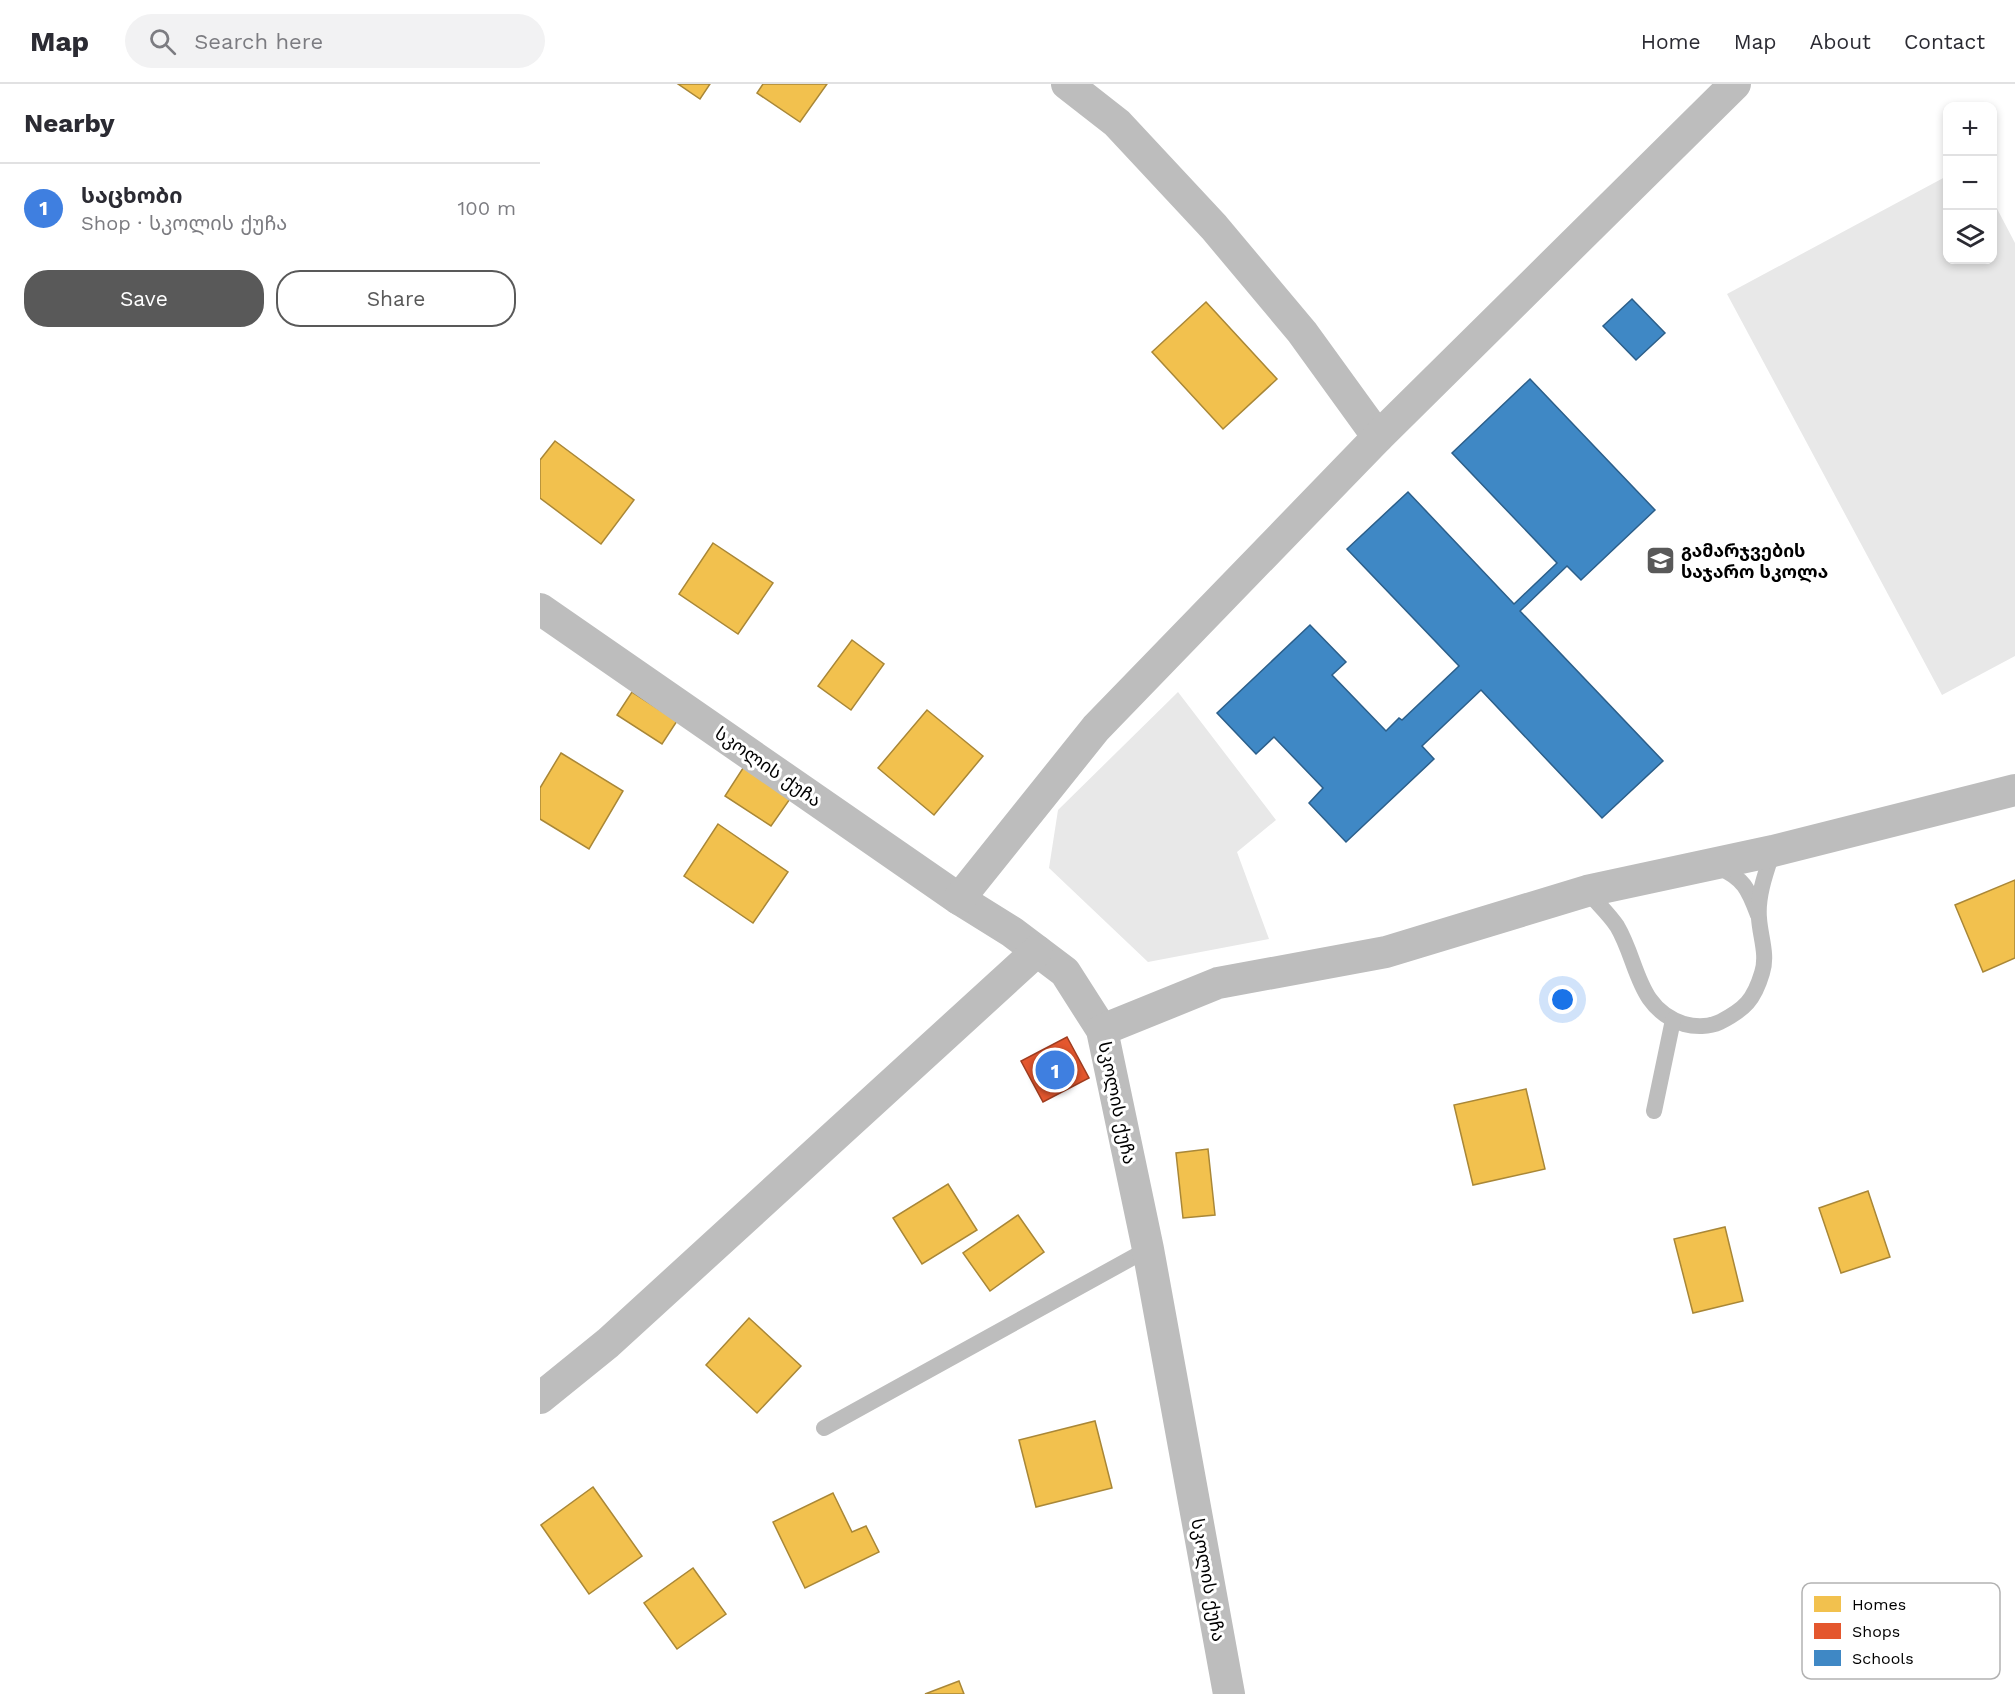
<!DOCTYPE html>
<meta charset="utf-8">
<style>
body{margin:0;font-family:"Work Sans","Noto Sans Georgian",sans-serif;background:#f2f2f3;color:#2b2b33}
.controls{position:absolute;right:18px;top:18px;display:grid;overflow:hidden;border-radius:12px;box-shadow:0 3px 9px #0003}
.controls button{width:54px;height:54px;display:grid;place-items:center;padding:0;border:0;border-bottom:2px solid #e1e1e2;background:#fff;color:#2b2b33;font:30px sans-serif}
.you{position:absolute;left:1023px;top:916px;width:21px;height:21px;margin:-15px;border:4px solid #fff;border-radius:50%;background:#1a73e8;box-shadow:0 0 0 9px #1a73e833}
.badge{display:grid;place-items:center;width:39px;height:39px;border-radius:50%;background:#595959;color:#fff;font-size:20px;font-weight:700}
.pin{position:absolute;translate:-50% -50%;border:3px solid #fff;box-shadow:0 2px 6px #0006}
.list{margin:0;padding:0;list-style:none}
h2{display:flex;justify-content:space-between;align-items:center;height:78px;margin:0;padding:0 24px;font-size:26px}
h2 small{font-size:20px;font-weight:400;color:#7c7c81}
.list li{display:grid;grid-template-columns:39px 1fr auto;gap:18px;align-items:center;box-sizing:border-box;height:90px;padding:0 24px;border-top:2px solid #e1e1e2}
.list b{display:block;font-size:22px;white-space:nowrap}
.list p{margin:0;font-size:20px;white-space:nowrap;color:#7c7c81}
.list em{font-size:20px;font-style:normal;color:#7c7c81}
.actions{display:flex;gap:12px;padding:18px 24px}
.actions a{flex:1;padding:14px 0;border:2px solid #595959;border-radius:24px;text-align:center;font-size:21px;color:#595959}
.actions .main{background:#595959;color:#fff}
.icon{flex:none;width:33px;height:33px;fill:none;stroke:currentColor;stroke-width:2;stroke-linecap:round;stroke-linejoin:round}
.map{position:relative;flex:none;width:1475px;height:1610px;overflow:hidden}
header{display:flex;align-items:center;gap:36px;box-sizing:border-box;height:84px;padding:0 30px;background:#fff;border-bottom:2px solid #e1e1e2}
header strong{font-size:28px}
nav{display:flex;gap:33px;margin-inline-start:auto;font-size:21px}
.search{width:420px;height:54px;background:#f2f2f3;display:flex;align-items:center;gap:15px;box-sizing:border-box;padding:0 21px;border-radius:33px;color:#7c7c81;font-size:22px}
main{display:flex}
aside{flex:1;background:#fff}
.map>svg:first-child{display:block}
</style>
<header>
<strong>Map</strong>
<div class="search"><svg class="icon" aria-label="search" viewBox="0 0 24 24"><circle cx="10" cy="10" r="6"/><path d="M15 15l6 6"/></svg>Search here</div>
<nav><a>Home</a><a>Map</a><a>About</a><a>Contact</a></nav>
</header>
<main>
<aside>
<h2>Nearby<small></small></h2>
<ul class="list">
<li><span class="badge" style="background:#3f7fe0">1</span><div><b>საცხობი</b><p>Shop · სკოლის ქუჩა</p></div><em>100 m</em></li>
</ul>
<div class="actions"><a class="main">Save</a><a>Share</a></div>
</aside>
<div class="map">
<svg width="1475" height="1610" viewBox="0 0 1475 1610">
<rect width="100%" height="100%" fill="#fff"/>
<g fill="#e8e8e8">
<polygon points="1407,92 1408,176 1452,176 1453,117 1475,159 1475,572 1402,611 1187,210"/>
<polygon points="638,608 736,736 697,768 729,855 608,878 509,784 518,726"/>
</g>
<g fill="#f2c14e" stroke="#a98737" stroke-width="1.5">
<polygon points="138,0 170,0 160,15"/>
<polygon points="223,0 287,0 260,38 217,9"/>
<polygon points="666,218 737,295 683,345 612,268"/>
<polygon points="15,357 94,416 61,460 0,414 0,376"/>
<polygon points="173,459 233,499 198,550 139,510"/>
<polygon points="312,556 344,580 311,626 278,602"/>
<polygon points="92,608 137,637 122,660 77,631"/>
<polygon points="387,626 443,672 394,731 338,684"/>
<polygon points="21,669 83,707 49,765 0,735 0,704"/>
<polygon points="205,681 252,712 231,742 185,712"/>
<polygon points="178,740 248,788 213,839 144,792"/>
<polygon points="1475,796 1475,874 1443,888 1415,821"/>
<polygon points="986,1005 1005,1085 933,1101 914,1021"/>
<polygon points="668,1065 675,1131 643,1134 636,1069"/>
<polygon points="408,1100 437,1146 382,1180 353,1134"/>
<polygon points="1328,1107 1350,1173 1301,1189 1279,1124"/>
<polygon points="478,1131 504,1168 450,1207 423,1169"/>
<polygon points="1185,1143 1203,1217 1153,1229 1134,1155"/>
<polygon points="209,1234 261,1282 217,1329 166,1281"/>
<polygon points="555,1337 572,1404 496,1423 479,1356"/>
<polygon points="53,1403 102,1472 49,1510 1,1441"/>
<polygon points="293,1409 312,1448 326,1442 339,1468 265,1504 233,1438"/>
<polygon points="153,1484 186,1530 137,1565 104,1519"/>
<polygon points="419,1597 424,1610 385,1610"/>
</g>
<polygon fill="#e4572e" stroke="#a03d20" stroke-width="1.5" points="527,953 549,994 503,1018 481,977"/>
<g fill="#3f88c5" stroke="#2c5f8a" stroke-width="1.5">
<polygon points="1092,215 1125,249 1096,276 1063,242"/>
<polygon points="990,295 1115,426 1041,496 1027,482 980,527 1123,677 1062,734 941,606 882,662 894,675 806,758 769,719 783,704 734,653 716,670 677,629 770,541 806,578 792,591 846,647 859,634 862,636 919,582 807,465 868,408 974,520 1017,479 912,369"/>
</g>
<g fill="none" stroke-linecap="round" stroke-linejoin="round">
<g stroke="#bdbdbd" stroke-width="16">
<path d="M1177,782C1204,795 1208,804 1218,831"/>
<path d="M1047,807C1057,819 1069,830 1077,842C1099,879 1096,924 1144,940C1155,943 1169,943 1180,938C1205,925 1214,916 1222,889C1228,871 1220,852 1219,834C1217,812 1226,788 1233,767"/>
<polyline points="1114,1027 1133,936"/>
<polyline points="284,1344 608,1165"/>
</g>
<g stroke="#bdbdbd" stroke-width="32">
<polyline points="527,0 577,39 674,143 762,248 838,353"/>
<polyline points="0,525 419,815 472,848 525,888 562,946 608,1165 689,1610"/>
<polyline points="419,815 556,644 838,353 1195,0"/>
<polyline points="562,946 678,899 846,868 1047,807 1233,767 1475,706"/>
<polyline points="0,1314 68,1259 497,867"/>
</g>
</g>
<defs>
<symbol id="school-square" viewBox="-11 -11 22 22"><rect x="-9" y="-9" width="18" height="18" rx="4" fill="#595959" stroke="#fff"/><path d="M0-5L7-2L0 1L-7-2ZM-4 1L0 2.5L4 1V4Q0 6-4 4Z" fill="#fff"/></symbol>
</defs>
<g fill-rule="evenodd">
<use href="#school-square" x="1104" y="460" width="33" height="33"/>
</g>
<g text-anchor="middle" stroke-width="6" stroke-linejoin="round" paint-order="stroke">
<g font-size="18" font-weight="bold" fill="#000" stroke="#fff" text-anchor="start">
<text x="1141" y="473">გამარჯვების<tspan x="1141" dy="21">საჯარო სკოლა</tspan></text>
</g>
<g font-size="18" fill="#000" stroke="#fff">
<text transform="translate(228 683) rotate(35)" y="6">სკოლის ქუჩა</text>
<text transform="translate(577 1019) rotate(78)" y="6">სკოლის ქუჩა</text>
<text transform="translate(668 1496) rotate(80)" y="6">სკოლის ქუჩა</text>
</g>
</g>
<rect x="1262" y="1499" width="198" height="96" rx="9" fill="#fff" stroke="#b2b2b2" stroke-width="1.5"/>
<rect x="1274" y="1512" width="27" height="16" fill="#f2c14e"/>
<rect x="1274" y="1539" width="27" height="16" fill="#e4572e"/>
<rect x="1274" y="1566" width="27" height="16" fill="#3f88c5"/>
<g font-size="16" fill="#000">
<text x="1312" y="1526">Homes</text>
<text x="1312" y="1553">Shops</text>
<text x="1312" y="1580">Schools</text>
</g>
</svg>
<div class="controls">
<button>+</button>
<button>−</button>
<button><svg class="icon" aria-label="layers" viewBox="0 0 24 24"><path d="M12 4l9 5-9 5-9-5zM3 14l9 5 9-5"/></svg></button>
</div>
<div class="you"></div>
<div class="pin badge" style="left:515px;top:986px;background:#3f7fe0">1</div>
</div>
</main>
